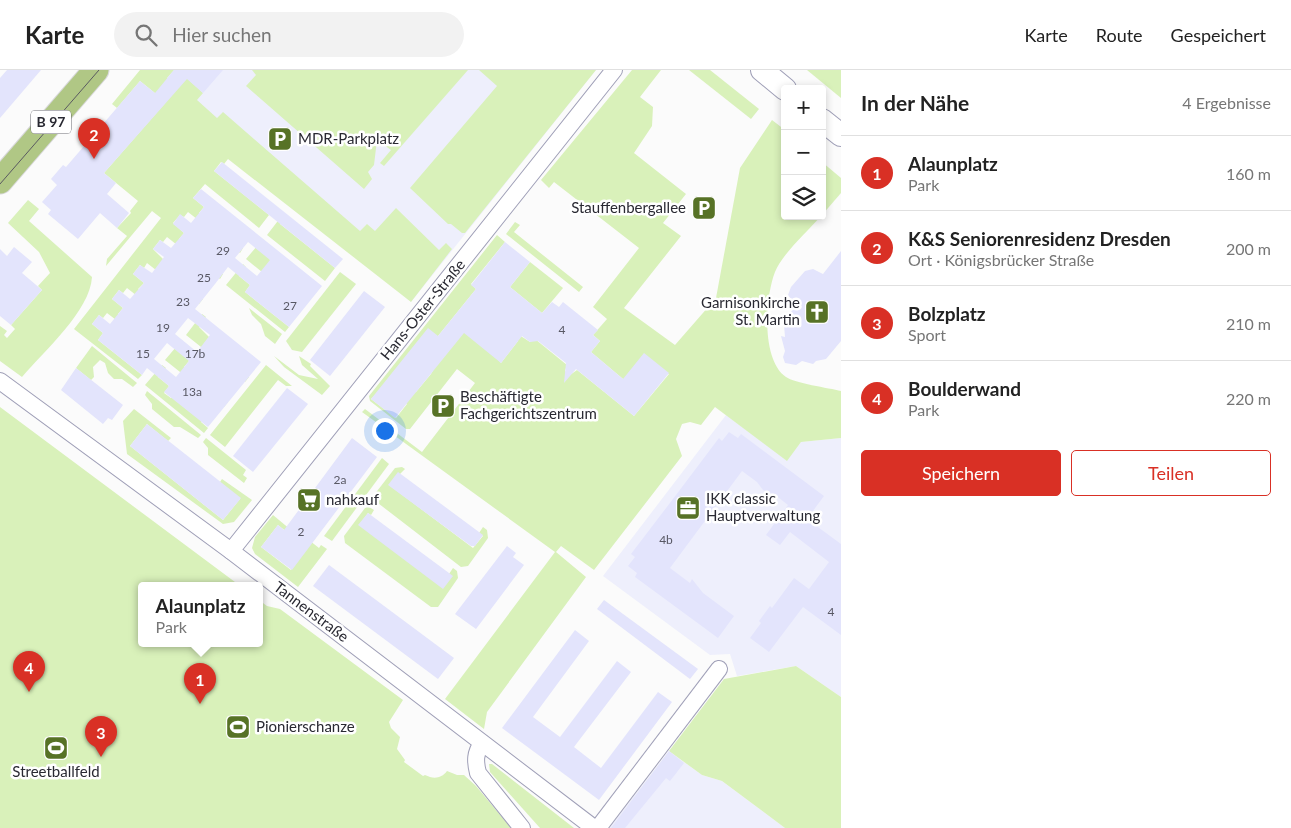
<!DOCTYPE html>
<html lang="de">
<meta charset="utf-8">
<style>
body{margin:0;font-family:Lato,sans-serif;background:#f2f2f2;color:#222}
.controls{position:absolute;right:15px;top:15px;display:grid;overflow:hidden;border-radius:5px;box-shadow:0 2px 8px #0003}
.controls button{width:45px;height:45px;display:grid;place-items:center;padding:0;border:0;border-bottom:1px solid #e0e0e0;background:#fff;color:#222;font:25px sans-serif}
.you{position:absolute;left:384px;top:360px;width:18px;height:18px;margin:-12px;border:4px solid #fff;border-radius:50%;background:#1a73e8;box-shadow:0 0 0 8px #1a73e833}
.badge{display:grid;place-items:center;width:32px;height:32px;border-radius:50%;background:#d93025;color:#fff;font-size:16px;font-weight:700}
.pin{position:absolute;translate:-50% -41px;filter:drop-shadow(0 1px 2px #0008)}
.pin::after{content:'';position:absolute;top:26px;width:18px;height:15px;background:inherit;clip-path:polygon(0 0,100% 0,50% 100%)}
.popup{position:absolute;left:138px;top:512px;width:125px;height:65px;box-sizing:border-box;display:grid;place-content:center;border-radius:5px;background:#fff;filter:drop-shadow(0 1px 4px #0005);font-size:16px;white-space:nowrap;color:#767676}
.popup b{font-size:19px;color:#222}
.popup::after{content:'';position:absolute;left:50%;top:100%;margin-left:-10px;border:10px solid transparent;border-top-color:#fff}
.list{margin:0;padding:0;list-style:none}
h2{display:flex;justify-content:space-between;align-items:center;height:65px;margin:0;padding:0 20px;font-size:21px}
h2 small{font-size:16px;font-weight:400;color:#767676}
.list li{display:grid;grid-template-columns:32px 1fr auto;gap:15px;align-items:center;box-sizing:border-box;height:75px;padding:0 20px;border-top:1px solid #e0e0e0}
.list b{display:block;font-size:19px;white-space:nowrap}
.list p{margin:0;font-size:16px;white-space:nowrap;color:#767676}
.list em{font-size:16px;font-style:normal;color:#767676}
.actions{display:flex;gap:10px;padding:15px 20px}
.actions a{flex:1;padding:11px 0;border:1px solid #d93025;border-radius:5px;text-align:center;font-size:18px;color:#d93025}
.actions .main{background:#d93025;color:#fff}
.icon{flex:none;width:28px;height:28px;fill:none;stroke:currentColor;stroke-width:2;stroke-linecap:round;stroke-linejoin:round}
.map{position:relative;flex:none;width:841px;height:758px;overflow:hidden}
header{display:flex;align-items:center;gap:30px;box-sizing:border-box;height:70px;padding:0 25px;background:#fff;border-bottom:1px solid #e0e0e0}
header strong{font-size:24px}
nav{display:flex;gap:28px;margin-inline-start:auto;font-size:18px}
.search{width:350px;height:45px;background:#f2f2f2;display:flex;align-items:center;gap:12px;box-sizing:border-box;padding:0 18px;border-radius:28px;color:#767676;font-size:19px}
main{display:flex}
aside{flex:1;background:#fff}
.map>svg:first-child{display:block}
</style>
<header>
<strong>Karte</strong>
<div class="search"><svg class="icon" aria-label="search" viewBox="0 0 24 24"><circle cx="10" cy="10" r="6"/><path d="M15 15l6 6"/></svg>Hier suchen</div>
<nav><a>Karte</a><a>Route</a><a>Gespeichert</a></nav>
</header>
<main>
<div class="map">
<svg width="841" height="758" viewBox="0 0 841 758">
<rect width="100%" height="100%" fill="#fbfbfb"/>
<g fill="#eeeffc">
<polygon points="147,0 596,0 411,232"/>
<polygon points="726,345 787,390 801,372 841,368 841,627 796,596 737,606 730,584 710,585 603,506"/>
<polygon points="669,681 702,705 722,711 785,758 609,758"/>
</g>
<g fill="#d9f1ba">
<polygon points="140,0 174,0 167,8 179,18 180,2 203,23 197,30 217,48 223,42 360,161 367,154 375,161 396,138 439,180 446,173 452,179 411,232 228,89 224,94 221,92 214,101 269,145 259,158 205,114 193,128 204,137 199,143 243,178 240,183 188,142 184,147 180,145 173,153 184,163 179,169 223,204 220,209 167,167 163,172 160,170 153,179 203,229 199,234 147,193 144,198 140,195 133,204 144,213 138,219 179,259 127,218 123,223 119,220 112,229 123,238 118,244 159,283 107,243 103,248 99,245 92,254 103,263 98,270 142,305 138,309 74,259 161,148 152,141 106,196 107,189 127,166 117,158 131,143 130,141 138,131 104,103 166,32 140,11 117,38 112,34"/>
<polygon points="252,0 468,0 384,96 380,93 391,80 377,70 374,95 368,102 372,109 364,119 246,16 256,5"/>
<polygon points="479,0 596,0 465,163 462,163 451,154 448,154 410,118 497,16"/>
<path d="M632,0H661L640,27L653,37L652,56L634,83L686,124L663,153L681,166L624,238L675,275L716,228L740,98L772,50L785,60V146H821C808,161 782,184 775,202C765,227 761,290 786,307C794,313 829,318 841,321V368L801,372L787,391L715,337L701,355L690,352L682,354L676,369L682,386L594,500L561,476L556,482L586,507L487,642L484,659L445,629L555,482L362,342L365,339L422,382L475,313L457,299L410,359H406L370,331L369,326L497,165L505,172L471,214L476,219L438,266L371,329L396,348L407,334L398,326L416,322L431,304L462,246L501,293L518,271L474,236L530,272L535,269L567,295L565,301L570,305L577,300L634,346L669,304L623,309L591,282L600,271L593,265L607,249L593,237L639,178L554,112L549,118L541,110Z"/>
<polygon points="689,0 710,0 759,39 751,49"/>
<polygon points="807,0 841,0 841,28"/>
<polygon points="822,92 841,108 841,123 822,145"/>
<path d="M28,130L39,139L29,151L92,207C90,241 44,281 22,307L0,291V256L7,261L4,265L7,268L15,259L11,255L42,220L38,216L50,203L39,182L8,153Z"/>
<polygon points="284,143 280,154 335,198 325,211 267,165"/>
<polygon points="515,152 520,155 514,162 583,217 579,222 506,164"/>
<polygon points="263,169 270,190 305,237 246,189"/>
<polygon points="530,192 563,218 542,243 510,217"/>
<polygon points="243,194 246,197 239,206 250,215 245,222 289,257 285,262 226,215"/>
<polygon points="340,202 356,214 302,282 292,280 286,271"/>
<polygon points="249,238 282,264 275,274 265,266 261,254 252,245"/>
<polygon points="202,244 206,247 199,257 249,307 245,312 186,265"/>
<polygon points="182,270 189,291 184,297 228,332 224,337 165,290"/>
<polygon points="92,276 137,313 133,317 122,309 114,309 108,303 105,293 100,290 93,297 94,307 91,310 76,298"/>
<polygon points="274,286 299,305 318,309 302,295 299,286 311,294 310,296 330,316 322,325 284,297"/>
<path d="M162,295L166,298L158,307L169,316L164,323L171,328L177,322C185,341 186,342 206,345L201,352L208,358L204,363L145,315Z"/>
<polygon points="266,295 292,316 286,316 278,310 225,377 210,365"/>
<polygon points="147,321 201,365 198,368 180,357 174,357 152,339 152,334 145,325"/>
<path d="M0,337L239,515H141V573H259V530L267,536L280,539L403,630L389,652L391,658L400,667L397,679L405,690L404,692L423,706L425,705C433,709 441,709 447,701L457,705H464L476,716L511,758H0Z"/>
<polygon points="134,339 171,368 168,371 147,354 130,376 223,450 240,429 220,412 222,409 252,430 234,452 223,454 127,384 123,351"/>
<polygon points="206,368 246,400 243,405 247,408 244,413 208,385 208,378 203,372"/>
<polygon points="382,388 389,394 332,471 324,466"/>
<polygon points="402,397 405,399 389,415 473,478 483,466 479,463 483,457 487,460 488,468 468,496 461,497 374,430 374,425 395,398"/>
<polygon points="365,438 369,437 374,440 371,445 368,443 359,455 449,504 453,498 457,501 458,508 438,537 431,537 345,473 344,466"/>
<polygon points="273,445 291,460 288,463 278,455 261,477 291,500 300,463 319,478 321,475 327,479 298,517 255,484 252,478 255,467"/>
<polygon points="796,596 841,627 841,758 785,758 722,711 702,705 669,681 724,609"/>
<polygon points="489,694 492,694 574,758 540,758 490,702"/>
</g>
<g fill="#e3e4fc" fill-rule="evenodd">
<polygon points="7,0 41,0 0,48 0,8"/>
<polygon points="174,0 223,0 203,23 187,9 104,103 116,113 107,124 129,143 117,158 100,143 78,169 48,144 51,140 42,132 57,115 51,109 63,95 66,97 140,11 155,23"/>
<polygon points="222,92 343,189 335,198 214,101"/>
<path d="M201,119L322,216L289,257L245,222L250,215L228,197L215,214L195,239L261,292L208,357L164,322L169,316L147,298L142,305L98,270L103,263L92,254L99,245L110,254L123,238L112,229L119,220L130,229L144,213L133,204L140,195L152,203L164,187L153,179L160,170L171,178L184,163L173,154L180,144L191,153L204,137L193,128ZM248,172L270,190L257,206L235,188ZM188,248L210,265L197,282L175,264ZM167,273L189,291L176,307L154,289Z"/>
<polygon points="505,172 530,192 510,217 542,243 552,232 559,237 563,232 598,260 593,265 600,271 591,282 623,309 644,283 669,303 634,346 576,299 564,313 566,293 538,271 530,272 522,266 501,293 464,263 395,348 371,329 428,258 438,266 476,219 471,215"/>
<polygon points="14,177 32,192 22,203 42,220 11,255 0,246 0,179 7,186"/>
<polygon points="841,181 841,271 826,289 816,291 813,294 802,291 796,295 785,293 783,287 785,281 781,266 785,267 784,255 787,251 785,249 796,236 788,225 791,217 805,201 813,199 823,204"/>
<polygon points="364,221 385,237 330,306 310,290"/>
<polygon points="76,298 123,335 112,350 108,348 103,354 61,320"/>
<polygon points="287,318 308,334 253,402 233,386"/>
<polygon points="147,354 241,428 223,450 130,376"/>
<polygon points="729,362 738,368 741,364 824,426 807,449 841,474 841,565 803,537 769,582 750,568 761,553 759,551 770,536 772,538 794,508 809,519 829,492 790,462 780,475 766,465 788,435 774,424 763,420 757,412 742,401 670,498 690,513 692,509 703,523 734,546 718,568 635,507 637,503 628,496 635,487 631,484 676,425 719,368 722,371"/>
<polygon points="352,368 377,387 292,500 261,477 278,455 284,460"/>
<polygon points="398,402 483,465 475,476 471,476 388,415"/>
<polygon points="368,443 453,506 443,519 358,455"/>
<polygon points="507,476 516,483 513,487 524,495 476,559 455,544"/>
<polygon points="329,495 454,588 438,609 313,516"/>
<polygon points="604,530 698,599 690,609 597,539"/>
<polygon points="575,560 589,571 533,647 560,667 617,591 631,602 574,677 601,698 658,622 672,632 599,730 502,658"/>
<polygon points="669,681 684,693 670,711 666,708 625,758 611,758"/>
</g>
<g fill="none" stroke-linecap="round" stroke-linejoin="round">
<defs>
<g id="minor">
<polyline points="0,311 231,481 594,758"/>
<polyline points="231,481 614,0"/>
<path d="M482,673C475,683 475,691 478,703L522,758"/>
<polyline points="598,758 719,599"/>
</g>
<g id="secondary">
<polyline points="762,0 785,19"/>
<polyline points="822,50 841,65"/>
</g>
<polyline id="primary" points="0,111 96,0"/>
</defs>
<use href="#minor" stroke="#9f9fb7" stroke-width="18"/>
<use href="#secondary" stroke="#9f9fb7" stroke-width="24"/>
<use href="#primary" stroke="#d8d8da" stroke-width="27"/>
<use href="#minor" stroke="#fff" stroke-width="16"/>
<use href="#secondary" stroke="#fff" stroke-width="22"/>
<use href="#primary" stroke="#b0c785" stroke-width="25"/>
<polyline stroke="#5a5a61" stroke-width="1" points="0,114 99,0"/>
</g>
<defs>
<symbol id="parking-square" viewBox="-11 -11 22 22"><rect x="-9" y="-9" width="18" height="18" rx="4" fill="#577226" stroke="#fff"/><path d="M-3.5-5.5H1a3.5 3.5 0 0 1 0 7H-1V5.5H-3.5ZM-1-3.4V-.6H.8a1.4 1.4 0 0 0 0-2.8Z" fill="#fff"/></symbol>
<symbol id="church-square" viewBox="-11 -11 22 22"><rect x="-9" y="-9" width="18" height="18" rx="4" fill="#577226" stroke="#fff"/><path d="M-1.2-6h2.4v3.5h3.3v2.4h-3.3V6h-2.4V-.1h-3.3v-2.4h3.3Z" fill="#fff"/></symbol>
<symbol id="supermarket-square" viewBox="-11 -11 22 22"><rect x="-9" y="-9" width="18" height="18" rx="4" fill="#577226" stroke="#fff"/><path d="M-6-5.5h2.5l.6 2H6L4.5 2H-2.5L-4.4-4H-6ZM-1.5 3.2a1.3 1.3 0 1 0 .1 0ZM3 3.2a1.3 1.3 0 1 0 .1 0Z" fill="#fff"/></symbol>
<symbol id="office-square" viewBox="-11 -11 22 22"><rect x="-9" y="-9" width="18" height="18" rx="4" fill="#577226" stroke="#fff"/><path d="M-6-3h4V-5.5h4V-3h4V5H-6ZM-1-4.5V-3h2v-1.5ZM-6 0V1H6V0Z" fill="#fff"/></symbol>
<symbol id="stadium-square" viewBox="-11 -11 22 22"><rect x="-9" y="-9" width="18" height="18" rx="4" fill="#577226" stroke="#fff"/><path d="M0-5a6.5 5 0 1 0 0 10a6.5 5 0 1 0 0-10ZM-3.5-1.8h7v3.6h-7Z" fill="#fff"/></symbol>
</defs>
<g fill-rule="evenodd">
<use href="#parking-square" x="266" y="55" width="28" height="28"/>
<use href="#parking-square" x="690" y="124" width="28" height="28"/>
<use href="#church-square" x="803" y="228" width="28" height="28"/>
<use href="#parking-square" x="429" y="322" width="28" height="28"/>
<use href="#supermarket-square" x="295" y="416" width="28" height="28"/>
<use href="#office-square" x="674" y="424" width="28" height="28"/>
<use href="#stadium-square" x="224" y="643" width="28" height="28"/>
<use href="#stadium-square" x="42" y="664" width="28" height="28"/>
</g>
<g text-anchor="middle" stroke-width="5" stroke-linejoin="round" paint-order="stroke">
<g font-size="12" fill="#585864">
<text x="223" y="185">29</text>
<text x="204" y="212">25</text>
<text x="183" y="236">23</text>
<text x="290" y="240">27</text>
<text x="163" y="262">19</text>
<text x="562" y="264">4</text>
<text x="143" y="288">15</text>
<text x="195" y="288">17b</text>
<text x="192" y="326">13a</text>
<text x="340" y="414">2a</text>
<text x="301" y="466">2</text>
<text x="666" y="474">4b</text>
<text x="831" y="546">4</text>
</g>
<rect fill="#fff" stroke="#696970" stroke-width="1" x="31" y="40.5" width="40" height="23" rx="4"/>
<g font-size="14" font-weight="bold" fill="#292932">
<text x="51" y="57">B 97</text>
</g>
<g font-size="15" fill="#292932" stroke="#fff" text-anchor="start">
<text x="298" y="74">MDR-Parkplatz</text>
<text x="686" y="143" text-anchor="end">Stauffenbergallee</text>
<text x="800" y="238" text-anchor="end">Garnisonkirche<tspan x="800" dy="17">St. Martin</tspan></text>
<text x="460" y="332">Beschäftigte<tspan x="460" dy="17">Fachgerichtszentrum</tspan></text>
<text x="706" y="434">IKK classic<tspan x="706" dy="17">Hauptverwaltung</tspan></text>
<text x="326" y="435">nahkauf</text>
<text x="256" y="662">Pionierschanze</text>
<text x="56" y="707" text-anchor="middle">Streetballfeld</text>
</g>
<g font-size="15" fill="#292932" stroke="#fff">
<text transform="translate(423 240) rotate(-51)" y="5">Hans-Oster-Straße</text>
<text transform="translate(311 542) rotate(37)" y="5">Tannenstraße</text>
</g>
</g>
</svg>
<div class="controls">
<button>+</button>
<button>−</button>
<button><svg class="icon" aria-label="layers" viewBox="0 0 24 24"><path d="M12 4l9 5-9 5-9-5zM3 14l9 5 9-5"/></svg></button>
</div>
<div class="you"></div>
<div class="pin badge" style="left:200px;top:634px">1</div>
<div class="popup"><b>Alaunplatz</b>Park</div>
<div class="pin badge" style="left:94px;top:89px">2</div>
<div class="pin badge" style="left:101px;top:687px">3</div>
<div class="pin badge" style="left:29px;top:622px">4</div>
</div>
<aside>
<h2>In der Nähe<small>4 Ergebnisse</small></h2>
<ul class="list">
<li><span class="badge">1</span><div><b>Alaunplatz</b><p>Park</p></div><em>160 m</em></li>
<li><span class="badge">2</span><div><b>K&amp;S Seniorenresidenz Dresden</b><p>Ort · Königsbrücker Straße</p></div><em>200 m</em></li>
<li><span class="badge">3</span><div><b>Bolzplatz</b><p>Sport</p></div><em>210 m</em></li>
<li><span class="badge">4</span><div><b>Boulderwand</b><p>Park</p></div><em>220 m</em></li>
</ul>
<div class="actions"><a class="main">Speichern</a><a>Teilen</a></div>
</aside>
</main>
